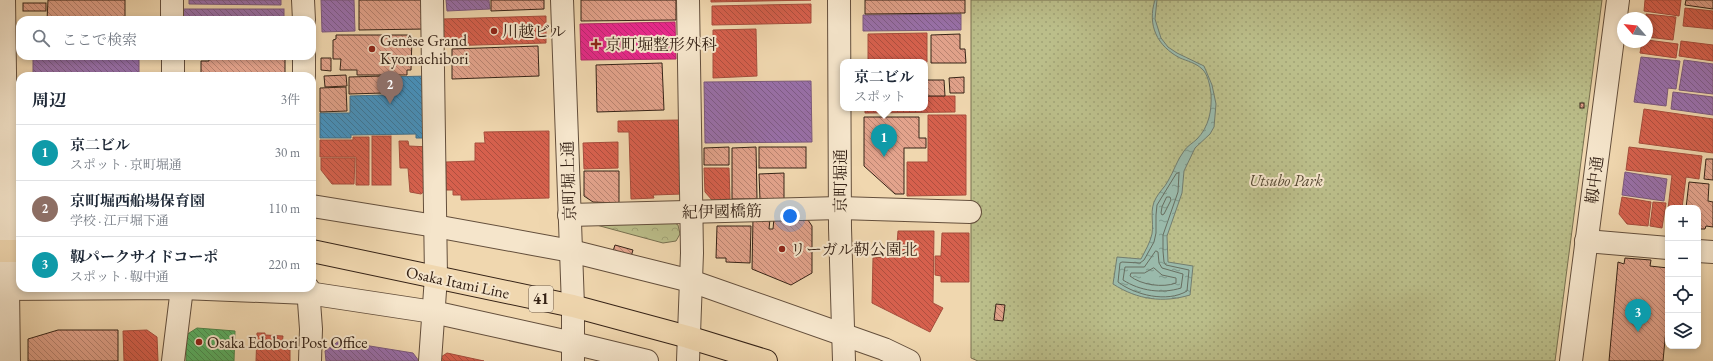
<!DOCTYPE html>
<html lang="ja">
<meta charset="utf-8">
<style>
body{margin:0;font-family:"EB Garamond","Noto Serif JP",serif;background:#f6f6f7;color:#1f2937}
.controls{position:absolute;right:12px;bottom:12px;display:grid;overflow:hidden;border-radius:8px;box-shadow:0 2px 6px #0003}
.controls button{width:36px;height:36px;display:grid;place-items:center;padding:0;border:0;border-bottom:1px solid #e0e1e3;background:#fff;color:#1f2937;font:20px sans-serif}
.compass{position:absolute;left:1617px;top:12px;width:36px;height:36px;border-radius:50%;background:#fff;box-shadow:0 2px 6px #0003;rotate:298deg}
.you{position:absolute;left:790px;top:216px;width:14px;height:14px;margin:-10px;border:3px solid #fff;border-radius:50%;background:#1a73e8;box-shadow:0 0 0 6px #1a73e833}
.badge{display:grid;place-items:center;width:26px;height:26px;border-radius:50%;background:#8f2418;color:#fff;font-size:13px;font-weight:700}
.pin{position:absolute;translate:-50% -33px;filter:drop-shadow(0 1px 2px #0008)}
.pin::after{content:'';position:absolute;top:21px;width:14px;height:12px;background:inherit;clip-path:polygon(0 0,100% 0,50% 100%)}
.popup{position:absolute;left:840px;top:59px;width:88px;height:52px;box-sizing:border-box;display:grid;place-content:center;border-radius:8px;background:#fff;filter:drop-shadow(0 1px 3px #0005);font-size:13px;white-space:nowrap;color:#747a83}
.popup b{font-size:15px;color:#1f2937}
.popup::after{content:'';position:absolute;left:50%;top:100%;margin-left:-8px;border:8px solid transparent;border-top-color:#fff}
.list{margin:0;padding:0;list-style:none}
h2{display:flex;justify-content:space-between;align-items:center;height:52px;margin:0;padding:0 16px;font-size:17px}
h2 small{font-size:13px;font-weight:400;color:#747a83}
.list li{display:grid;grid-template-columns:26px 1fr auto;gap:12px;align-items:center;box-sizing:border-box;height:56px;padding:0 16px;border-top:1px solid #e0e1e3}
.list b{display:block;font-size:15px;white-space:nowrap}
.list p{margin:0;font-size:13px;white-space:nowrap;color:#747a83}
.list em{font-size:13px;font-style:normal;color:#747a83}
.icon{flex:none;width:22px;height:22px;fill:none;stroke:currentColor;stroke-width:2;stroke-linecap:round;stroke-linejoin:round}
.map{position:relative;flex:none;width:1713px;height:361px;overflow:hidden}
.search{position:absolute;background:#fff;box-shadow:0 2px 6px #0003;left:16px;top:16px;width:300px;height:44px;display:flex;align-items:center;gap:10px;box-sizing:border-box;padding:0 14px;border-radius:12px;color:#747a83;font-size:15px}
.panel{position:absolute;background:#fff;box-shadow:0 2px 6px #0003;left:16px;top:72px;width:300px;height:220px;border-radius:12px}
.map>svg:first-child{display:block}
</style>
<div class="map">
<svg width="1713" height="361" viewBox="0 0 1713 361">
<defs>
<pattern id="forest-crowns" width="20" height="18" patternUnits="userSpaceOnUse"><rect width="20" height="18" fill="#bbbe8a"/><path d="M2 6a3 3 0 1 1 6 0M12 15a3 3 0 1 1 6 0" fill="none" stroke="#a1a376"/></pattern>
<pattern id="park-dots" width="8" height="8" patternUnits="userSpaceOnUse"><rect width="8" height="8" fill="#bbbe8a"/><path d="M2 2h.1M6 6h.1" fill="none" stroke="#a1a376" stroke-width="1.8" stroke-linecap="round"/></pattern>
<pattern id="water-ripples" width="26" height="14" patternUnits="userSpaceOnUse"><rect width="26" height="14" fill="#9abaab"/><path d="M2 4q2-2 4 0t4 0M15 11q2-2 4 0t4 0" fill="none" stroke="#7e978a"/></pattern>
<pattern id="shops-back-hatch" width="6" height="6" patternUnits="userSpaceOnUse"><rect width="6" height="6" fill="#d6604d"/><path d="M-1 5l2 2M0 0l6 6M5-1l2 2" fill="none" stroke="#ae4f3f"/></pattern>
<pattern id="offices-back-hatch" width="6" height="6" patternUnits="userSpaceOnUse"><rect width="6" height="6" fill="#9970ab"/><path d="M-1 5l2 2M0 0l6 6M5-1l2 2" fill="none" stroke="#7e5c8a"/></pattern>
<pattern id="schools-back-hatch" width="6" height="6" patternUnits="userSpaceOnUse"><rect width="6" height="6" fill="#4393c3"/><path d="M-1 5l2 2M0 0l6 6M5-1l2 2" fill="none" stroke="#39789d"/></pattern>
<pattern id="health-back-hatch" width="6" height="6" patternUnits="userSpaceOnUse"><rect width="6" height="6" fill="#e7298a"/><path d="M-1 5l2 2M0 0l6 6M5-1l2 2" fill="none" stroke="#bc2370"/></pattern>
<pattern id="public-back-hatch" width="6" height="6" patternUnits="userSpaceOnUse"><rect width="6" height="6" fill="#5aae61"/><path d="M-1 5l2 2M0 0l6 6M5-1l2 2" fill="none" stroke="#4b8d4f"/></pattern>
<pattern id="building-back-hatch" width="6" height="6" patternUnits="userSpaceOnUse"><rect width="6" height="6" fill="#e3a38c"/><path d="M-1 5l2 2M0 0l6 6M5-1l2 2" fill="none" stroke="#b98471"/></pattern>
</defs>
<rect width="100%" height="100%" fill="#f0d7af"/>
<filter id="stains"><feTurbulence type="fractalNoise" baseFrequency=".005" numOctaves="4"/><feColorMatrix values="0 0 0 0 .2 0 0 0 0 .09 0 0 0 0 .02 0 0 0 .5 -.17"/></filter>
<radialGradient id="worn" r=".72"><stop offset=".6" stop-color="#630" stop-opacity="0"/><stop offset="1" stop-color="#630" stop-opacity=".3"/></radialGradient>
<polygon fill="url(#forest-crowns)" stroke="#787050" points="668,219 678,225 680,234 676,241 663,243 589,223"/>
<polygon fill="url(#park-dots)" stroke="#787050" points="971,0 1602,0 1555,361 978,361 971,358"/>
<path fill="url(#water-ripples)" stroke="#727d6f" d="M1155,0H1157L1155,19L1161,38L1168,47L1177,53L1204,66L1212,85L1216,104L1214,127L1210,134L1195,148L1184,171L1182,193L1167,236L1168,262L1193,266L1190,295C1163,303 1138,300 1113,284L1117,257L1141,259C1145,251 1150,243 1152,234C1154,221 1149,210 1156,198C1159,192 1165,187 1168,181C1174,171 1177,160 1184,151C1187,146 1193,143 1197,139C1209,127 1212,110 1211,94C1210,86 1208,74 1202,69C1196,63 1187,61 1180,58C1157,46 1147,25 1155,0Z"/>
<g fill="url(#shops-back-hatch)" stroke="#a64d3c">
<polygon points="711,0 811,0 711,2"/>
<polygon points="1645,0 1681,0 1679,16 1644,11"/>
<polygon points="811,4 811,23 712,25 712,6"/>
<polygon points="1685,8 1713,11 1713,29 1683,26"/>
<polygon points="1646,14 1676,17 1673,40 1647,37"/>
<polygon points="546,16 546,43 442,46 442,19"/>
<polygon points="756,29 757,76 713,78 713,30"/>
<polygon points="927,33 927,62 868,62 868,34"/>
<polygon points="1647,40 1678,44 1676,58 1640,53 1642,42 1647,42"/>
<polygon points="1681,41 1713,45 1713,61 1679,56"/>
<polygon points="925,96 955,96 955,112 865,113 865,108 925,108"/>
<polygon points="1644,109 1713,119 1713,153 1639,143"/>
<polygon points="928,115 966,115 966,195 907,196 907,162 928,162"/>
<polygon points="680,120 682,194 653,195 654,198 631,199 629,132 618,132 618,121"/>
<polygon points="549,131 549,198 461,200 461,195 453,195 453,190 446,190 446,162 475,161 475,143 485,143 484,132"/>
<rect x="372" y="136" width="19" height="49"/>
<polygon points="353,137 369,137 369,185 356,185 356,157 320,157 320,140 353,140"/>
<polygon points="399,141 408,141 409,146 430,147 430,187 421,194 410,192 408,168 400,168"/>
<polygon points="618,142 618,168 584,169 583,143"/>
<polygon points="1629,147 1702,156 1699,179 1686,177 1682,208 1668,208 1668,227 1666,226 1672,175 1626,170"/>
<polygon points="321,158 355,158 354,184 332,184 321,170"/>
<polygon points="704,168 729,168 730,199 712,200 705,192"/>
<polygon points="1622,197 1651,202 1648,226 1627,224 1619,214"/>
<polygon points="1653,202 1666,203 1662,228 1650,226"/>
<polygon points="898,231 934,231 933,303 943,308 930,332 872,303 873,258 885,257 897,245"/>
<polygon points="942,233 969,233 969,282 941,282 941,276 935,275 935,256 941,256"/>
<polygon points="147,330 157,337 158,361 124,361 123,331"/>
<polygon points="257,333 265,333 265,335 283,336 282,345 288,345 288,350 290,350 290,361 256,361"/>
<polygon points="447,353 484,361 438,361 438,359"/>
</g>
<g fill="url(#offices-back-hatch)" stroke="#7b597e">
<polygon points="189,0 281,0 281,5 189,4"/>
<polygon points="321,0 354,0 355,31 322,32"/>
<polygon points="446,0 489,0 490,9 447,11"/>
<rect x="182" y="9" width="102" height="11"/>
<polygon points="961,14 961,30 863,31 863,15"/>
<rect x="33" y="56" width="106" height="20"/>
<polygon points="1641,57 1680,61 1676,89 1668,88 1666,106 1634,102"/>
<polygon points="1684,60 1713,64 1713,94 1679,90"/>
<polygon points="811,81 812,142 705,143 704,82"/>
<polygon points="1673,92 1713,97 1713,115 1671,109"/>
<polygon points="1625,172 1667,179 1664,201 1622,195"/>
<polygon points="339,341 413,353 419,361 326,361 325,351"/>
</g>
<polygon fill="url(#schools-back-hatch)" stroke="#3f718f" points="429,76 430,138 416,138 416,134 351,135 351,138 320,138 320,113 350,113 350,96 384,95 384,77"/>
<polygon fill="url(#health-back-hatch)" stroke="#b22767" points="675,22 676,59 581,60 580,24"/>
<polygon fill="url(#public-back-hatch)" stroke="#4f844a" points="197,328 235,331 234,361 186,361 186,335"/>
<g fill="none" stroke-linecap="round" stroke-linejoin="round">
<g stroke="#686e60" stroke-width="1">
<path d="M1179,173L1178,192L1163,235V251L1164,262L1166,265L1189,270L1187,291C1167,303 1135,295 1118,282L1120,263L1122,262L1140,263L1144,260L1154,242L1156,233V215L1157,205L1176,174Z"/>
<polygon points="1167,197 1170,197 1171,200 1164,214 1162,215 1161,213 1162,207"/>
<path d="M1156,251L1158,252L1159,263L1162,268L1183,274L1181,288C1162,294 1140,291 1123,280L1125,267H1144Z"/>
<path d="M1154,268L1162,275L1176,278V283C1163,288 1141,285 1130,276L1131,273H1144Z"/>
</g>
</g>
<g fill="url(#building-back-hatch)" stroke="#352216">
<polygon points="48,0 125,0 125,20 47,20"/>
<polygon points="359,0 424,0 425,29 359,30"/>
<polygon points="491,0 544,0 544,9 491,11"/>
<polygon points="581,0 676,0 676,20 581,21"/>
<polygon points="865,0 965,0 965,13 865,14"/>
<polygon points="1686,0 1713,0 1713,9 1685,5"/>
<rect x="23" y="3" width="23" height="8"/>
<polygon points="960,34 960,49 965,49 966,63 931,63 931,35"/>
<polygon points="336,35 408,35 408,37 412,37 411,70 407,70 407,75 357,75 357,70 340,70 341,59 333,59 333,40 336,39"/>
<polygon points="538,46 539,76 452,79 452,49"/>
<polygon points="209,56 285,56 285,76 201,76 201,61 209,61"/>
<polygon points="321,58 331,58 331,71 321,70"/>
<polygon points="662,63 664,110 597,112 596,65"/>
<polygon points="346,75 347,86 325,87 324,76"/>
<polygon points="383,76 383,93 349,94 349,77"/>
<polygon points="964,77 964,93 950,93 949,78"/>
<polygon points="925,80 944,80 945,96 925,96"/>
<polygon points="346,87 347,111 320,112 320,88"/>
<rect x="1580" y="103" width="4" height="5"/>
<polygon points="864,117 919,117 919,138 926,138 926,148 904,148 904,194 895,194 864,166"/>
<polygon points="729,147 729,165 704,165 704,148"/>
<polygon points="756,147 757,199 732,199 732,148"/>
<rect x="759" y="147" width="47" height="21"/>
<polygon points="1706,159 1713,159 1713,180 1704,179"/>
<polygon points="584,171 619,171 619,203 593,202 584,196"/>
<polygon points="784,173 784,200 760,200 759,174"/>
<polygon points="1689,182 1709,184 1708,201 1713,202 1713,227 1706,226 1705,229 1698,229 1698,208 1686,208"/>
<polygon points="806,217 812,226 812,273 791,285 752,269 753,218 770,219 769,229 773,229 774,218"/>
<polygon points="717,226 751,226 750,263 726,262 726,258 716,258"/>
<polygon points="615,245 633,250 630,260 612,254"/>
<polygon points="1625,258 1651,260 1650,266 1668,268 1668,308 1663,361 1609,361 1618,262 1624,264"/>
<polygon points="996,304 1005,305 1003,321 994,320"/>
<polygon points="58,330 118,330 118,361 28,361 28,339"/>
</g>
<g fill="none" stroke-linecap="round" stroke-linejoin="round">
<defs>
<g id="minor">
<polyline points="4,0 9,361"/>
<polyline points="172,0 172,20"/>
<polyline points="303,0 304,20"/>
<polyline points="562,0 573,306 573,361"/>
<polyline points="839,0 840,228 844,361"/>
<polyline points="173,56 173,76"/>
<polyline points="304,56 304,76"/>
<polyline points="312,206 435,226 571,251 691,281 884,349 909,361"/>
<polyline points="569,215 840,208 970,212"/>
<polyline points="1586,241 1668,248"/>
<polyline points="1698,251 1713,252"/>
<polyline points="308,288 311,329 310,361"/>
<polyline points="0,289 182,288 308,293 433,312 573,343 647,361"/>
<polyline points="173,361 182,288"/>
<polyline points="430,361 436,277 432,0"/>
<polyline points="688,361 692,253 688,0"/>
</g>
<polyline id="tertiary" points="1571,361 1618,0"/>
<g id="primary">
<polyline points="0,251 20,251"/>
<polyline points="312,251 573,306 688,337 766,361"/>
</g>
</defs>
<use href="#minor" stroke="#644f3c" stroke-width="24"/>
<use href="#tertiary" stroke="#644f3c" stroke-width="24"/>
<use href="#primary" stroke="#352216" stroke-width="24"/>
<use href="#minor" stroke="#f5e5cb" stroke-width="22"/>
<use href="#tertiary" stroke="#f5e5cb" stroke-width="22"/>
<use href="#primary" stroke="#f0d7af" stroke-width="22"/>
</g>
<g fill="#8f2418" stroke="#f5e5cb" stroke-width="1.5">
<circle cx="494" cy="31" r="4"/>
<path d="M594 38h4v4h4v4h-4v4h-4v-4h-4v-4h4z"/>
<circle cx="372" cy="49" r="4"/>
<circle cx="782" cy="249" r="4"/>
<circle cx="199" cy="342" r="4"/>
</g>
<g text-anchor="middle" stroke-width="4" stroke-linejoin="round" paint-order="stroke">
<rect fill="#f5e5cb" stroke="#6f5c4c" stroke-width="1" x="529" y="286" width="24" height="26" rx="3"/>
<g font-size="15" font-weight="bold" fill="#352216">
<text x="541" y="304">41</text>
</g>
<g font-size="16" fill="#352216" stroke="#f5e5cb" text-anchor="start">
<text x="502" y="37">川越ビル</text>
<text x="380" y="46">Genêse Grand<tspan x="380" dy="18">Kyomachibori</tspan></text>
<text x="605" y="50">京町堀整形外科</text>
<text x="790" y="255">リーガル靭公園北</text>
<text x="207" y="348">Osaka Edobori Post Office</text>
</g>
<g font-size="16" font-style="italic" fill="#564933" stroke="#f5e5cb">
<text x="1286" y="186">Utsubo Park</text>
</g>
<g font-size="16" fill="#352216" stroke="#f5e5cb">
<text transform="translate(1594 180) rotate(-83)" y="6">靱中通</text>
<text transform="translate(568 181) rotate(-92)" y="6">京町堀上通</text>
<text transform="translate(840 181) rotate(-90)" y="6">京町堀通</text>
<text transform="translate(722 211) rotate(-1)" y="6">紀伊國橋筋</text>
<text transform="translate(458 282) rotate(12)" y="6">Osaka Itami Line</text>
</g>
</g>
<rect width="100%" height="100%" filter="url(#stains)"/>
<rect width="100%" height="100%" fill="url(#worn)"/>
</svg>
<div class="controls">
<button>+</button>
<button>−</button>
<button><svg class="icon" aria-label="locate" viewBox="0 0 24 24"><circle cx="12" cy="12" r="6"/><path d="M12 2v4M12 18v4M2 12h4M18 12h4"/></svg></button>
<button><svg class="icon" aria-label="layers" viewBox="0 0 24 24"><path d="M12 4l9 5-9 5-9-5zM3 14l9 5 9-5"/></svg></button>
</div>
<svg class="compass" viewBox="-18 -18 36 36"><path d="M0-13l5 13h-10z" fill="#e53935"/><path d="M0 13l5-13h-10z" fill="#747a83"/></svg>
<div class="you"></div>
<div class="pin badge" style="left:884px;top:157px;background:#0f9aa8">1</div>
<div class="popup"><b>京二ビル</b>スポット</div>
<div class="pin badge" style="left:390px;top:104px;background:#8d6e63">2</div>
<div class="pin badge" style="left:1638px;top:332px;background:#0f9aa8">3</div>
<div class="search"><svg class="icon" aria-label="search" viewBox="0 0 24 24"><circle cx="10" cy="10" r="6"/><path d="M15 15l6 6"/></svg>ここで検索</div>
<section class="panel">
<h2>周辺<small>3件</small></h2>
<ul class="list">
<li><span class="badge" style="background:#0f9aa8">1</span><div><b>京二ビル</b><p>スポット · 京町堀通</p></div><em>30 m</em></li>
<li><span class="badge" style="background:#8d6e63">2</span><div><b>京町堀西船場保育園</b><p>学校 · 江戸堀下通</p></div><em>110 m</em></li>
<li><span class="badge" style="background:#0f9aa8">3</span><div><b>靱パークサイドコーポ</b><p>スポット · 靱中通</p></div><em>220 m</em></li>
</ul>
</section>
</div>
